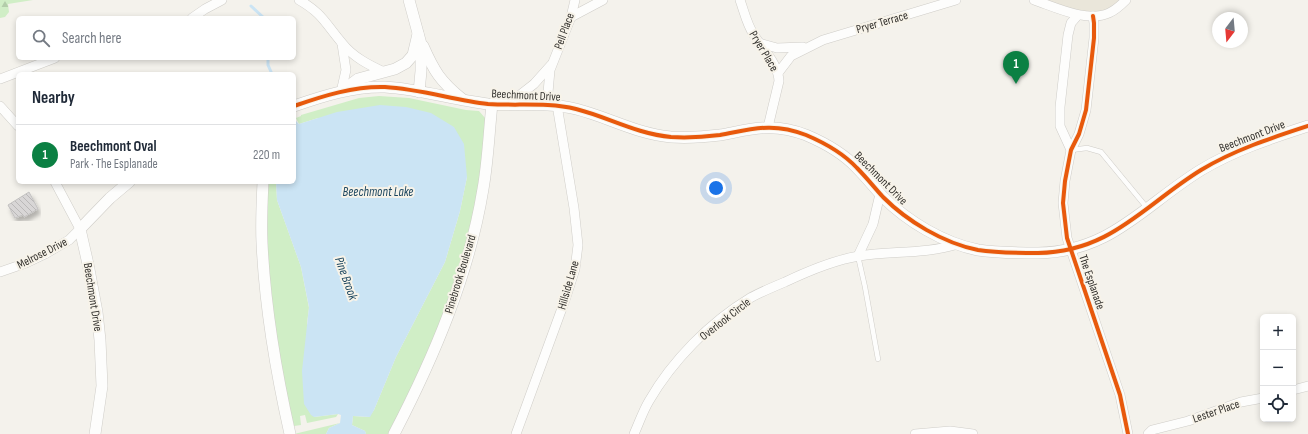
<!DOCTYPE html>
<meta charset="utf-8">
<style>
body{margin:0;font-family:"Sofia Sans Condensed",sans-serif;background:#f2f2f3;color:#1f2937}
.controls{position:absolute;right:12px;bottom:12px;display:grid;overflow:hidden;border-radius:6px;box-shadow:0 2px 6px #0003}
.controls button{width:36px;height:36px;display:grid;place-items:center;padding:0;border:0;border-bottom:1px solid #e0e1e3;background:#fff;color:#1f2937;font:20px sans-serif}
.compass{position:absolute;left:1212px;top:12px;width:36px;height:36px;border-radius:50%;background:#fff;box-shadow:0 2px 6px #0003;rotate:196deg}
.you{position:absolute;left:716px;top:188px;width:14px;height:14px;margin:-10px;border:3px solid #fff;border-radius:50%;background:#1a73e8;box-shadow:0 0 0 6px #1a73e833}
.badge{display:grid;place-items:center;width:26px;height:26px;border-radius:50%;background:#0b8043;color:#fff;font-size:13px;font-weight:700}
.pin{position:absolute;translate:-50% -33px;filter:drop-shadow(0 1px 2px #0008)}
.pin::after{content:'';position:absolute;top:21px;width:14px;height:12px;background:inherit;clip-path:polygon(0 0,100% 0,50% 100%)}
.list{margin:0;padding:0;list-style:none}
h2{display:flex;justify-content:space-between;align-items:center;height:52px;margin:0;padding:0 16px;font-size:17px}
h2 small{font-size:13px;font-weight:400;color:#747a83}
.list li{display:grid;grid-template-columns:26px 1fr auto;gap:12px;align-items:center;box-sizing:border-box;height:60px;padding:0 16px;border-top:1px solid #e0e1e3}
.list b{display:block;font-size:15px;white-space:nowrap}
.list p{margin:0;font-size:13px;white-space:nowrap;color:#747a83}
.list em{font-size:13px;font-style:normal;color:#747a83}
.icon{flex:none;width:22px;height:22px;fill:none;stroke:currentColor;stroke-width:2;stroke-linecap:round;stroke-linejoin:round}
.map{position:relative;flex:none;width:1308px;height:434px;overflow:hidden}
.search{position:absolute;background:#fff;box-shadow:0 2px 6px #0003;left:16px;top:16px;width:280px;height:44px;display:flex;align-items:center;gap:10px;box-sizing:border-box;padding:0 14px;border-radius:6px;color:#747a83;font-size:15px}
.panel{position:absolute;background:#fff;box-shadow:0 2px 6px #0003;left:16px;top:72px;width:280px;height:112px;border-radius:6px}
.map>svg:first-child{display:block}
</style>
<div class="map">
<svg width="1308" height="434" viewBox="0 0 1308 434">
<defs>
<pattern id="forest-firs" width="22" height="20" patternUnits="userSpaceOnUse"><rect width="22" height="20" fill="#d0eec6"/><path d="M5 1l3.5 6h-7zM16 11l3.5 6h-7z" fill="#b3cdaa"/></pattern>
<pattern id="building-back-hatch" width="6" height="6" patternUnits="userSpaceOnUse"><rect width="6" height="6" fill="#d8d6d6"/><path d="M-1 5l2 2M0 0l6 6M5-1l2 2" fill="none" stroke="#bab8b8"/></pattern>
<filter id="shadow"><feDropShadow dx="2.5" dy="4.5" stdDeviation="2" flood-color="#0004"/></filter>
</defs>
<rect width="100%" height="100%" fill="#f4f2ec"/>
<polygon fill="#eae6da" points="1038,0 1120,0 1110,10 1093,13 1077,12"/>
<g fill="#d0eec6">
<polygon points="379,96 409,98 466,110 479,111 485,118 485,125 481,180 456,285 435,337 389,434 366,434 365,431 352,425 353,416 369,417 374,410 396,357 445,262 460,211 467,177 318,118 299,124 296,118 301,116 301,115 359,98"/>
<polygon points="266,182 276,182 277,200 301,267 309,308 307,323 314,417 338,414 336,417 307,423 305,415 300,416 301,425 294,426 283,385 274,337 266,251"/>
<polygon points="340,423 329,428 326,434 294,434"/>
</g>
<polygon fill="url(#forest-firs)" points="0,0 33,0 8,4 9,12 5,17 0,18"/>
<polygon fill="#cbe4f4" points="380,105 406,107 431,113 454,127 464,144 467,177 460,211 445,262 396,357 374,410 370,417 353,416 352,425 365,431 366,434 326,434 329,428 340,423 341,415 338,414 314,417 311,415 304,404 302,371 309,307 301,267 277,200 276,182 294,182 294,121 296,121 299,124 337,112"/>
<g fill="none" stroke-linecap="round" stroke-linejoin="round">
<g stroke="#cbe4f4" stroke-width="3">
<polyline points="251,6 264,18"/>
<polyline points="268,58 268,65 272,74"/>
</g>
</g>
<polygon fill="url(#building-back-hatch)" stroke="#c2c1c0" filter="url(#shadow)" points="29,192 38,209 24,217 23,215 15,218 8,205"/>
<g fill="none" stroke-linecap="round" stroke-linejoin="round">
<defs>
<g id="service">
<polyline points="1071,150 1087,148 1101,152 1148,209"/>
<polyline points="858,256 865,287 878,359"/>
</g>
<g id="minor">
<path d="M299,0C322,13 325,23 342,43C353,57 369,65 384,72"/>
<path d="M740,0C744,11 747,25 754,35C763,50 778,63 779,81L768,127"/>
<path d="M1034,0C1055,7 1087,23 1109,13C1116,10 1121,5 1126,0"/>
<polyline points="1093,16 1094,23 1094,38 1086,110 1079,134 1071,150 1065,181 1063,203 1067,238 1120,395 1128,434"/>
<polyline points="571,17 603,0"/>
<polyline points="192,18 205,9 222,0"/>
<polyline points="759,43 777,48 803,47"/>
<polyline points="778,73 791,56 823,40 956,0"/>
<polyline points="0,79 55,58"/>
<polyline points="341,92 346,70 342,44"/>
<polyline points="547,104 550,70 571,17 575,0"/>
<polyline points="507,105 534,84 551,65"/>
<polyline points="0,106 18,126"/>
<polyline points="1071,150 1060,126 1060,107 1068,35 1071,23 1078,15"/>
<polyline points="858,256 873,224 880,194"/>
<polyline points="0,272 26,263 45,254 69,240 80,229 55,182"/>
<polyline points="1293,390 1308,386"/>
<polyline points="516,434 565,300 575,269 578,245 574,208 557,105"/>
<path d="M634,434C639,423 643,411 649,401C672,361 710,322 750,298C761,292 773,287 785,282C808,271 834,260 859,256C892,251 926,254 958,244"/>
<polyline points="915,434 950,431 973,434"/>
<polyline points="1148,434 1152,430 1188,421 1241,402 1263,398"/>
</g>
<g id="tertiary">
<polyline points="409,0 421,44 421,71 419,92"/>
<path d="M423,46C434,71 440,81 462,99"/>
<polyline points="342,91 358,79 395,69 406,63 413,55 418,34"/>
<path d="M294,106C323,96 354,86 385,87C420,89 454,100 488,104C518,106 547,102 576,109C608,117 637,134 671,137C687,138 704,137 720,135C753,129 773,122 806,135C825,143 843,153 857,168C866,177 874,187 883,197C907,221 943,243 978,250C997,253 1018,253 1038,253C1111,252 1144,205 1201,170C1234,150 1271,138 1308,126"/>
<path d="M263,182C262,202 261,223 262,243C265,308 276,372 290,434"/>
<polyline points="95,434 102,386 100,340 97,312 88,264 80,229 110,198 129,182"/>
<path d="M394,434C434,357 469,275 483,189C488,161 489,132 492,104"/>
</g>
</defs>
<use href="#service" stroke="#cfcdc8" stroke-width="5.5"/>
<use href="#minor" stroke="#cfcdc8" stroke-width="10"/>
<use href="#tertiary" stroke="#cfcdc8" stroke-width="12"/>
<use href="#service" stroke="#fdfdfc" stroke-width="4.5"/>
<use href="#minor" stroke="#fdfdfc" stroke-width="9"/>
<use href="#tertiary" stroke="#fdfdfc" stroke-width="11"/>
<defs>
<g id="cycleway">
<polyline points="1093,16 1094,23 1094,38 1086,110 1079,134 1071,150 1065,181 1063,203 1067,238 1120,395 1128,434"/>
<path d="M294,106C323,96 354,86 385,87C420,89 454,100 488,104C518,106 547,102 576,109C608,117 637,134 671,137C687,138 704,137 720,135C753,129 773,122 806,135C825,143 843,153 857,168C866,177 874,187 883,197C907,221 943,243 978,250C997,253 1018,253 1038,253C1111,252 1144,205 1201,170C1234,150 1271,138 1308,126"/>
</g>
</defs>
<use href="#cycleway" stroke="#f7f3e9" stroke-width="6"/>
<use href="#cycleway" stroke="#e8590c" stroke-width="4"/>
</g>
<g text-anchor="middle" stroke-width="4" stroke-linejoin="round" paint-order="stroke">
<g font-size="12" fill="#35332f" stroke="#f7f3e9">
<text transform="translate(882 22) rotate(-16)" y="4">Pryer Terrace</text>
<text transform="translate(564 31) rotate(-70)" y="4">Pell Place</text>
<text transform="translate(764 51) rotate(59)" y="4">Pryer Place</text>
<text transform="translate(526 95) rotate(3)" y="4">Beechmont Drive</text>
<text transform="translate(1252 136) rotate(-21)" y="4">Beechmont Drive</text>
<text transform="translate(881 178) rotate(45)" y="4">Beechmont Drive</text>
<text transform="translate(42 253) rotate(-27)" y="4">Melrose Drive</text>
<text transform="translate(460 274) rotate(-73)" y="4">Pinebrook Boulevard</text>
<text transform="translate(1092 282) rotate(71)" y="4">The Esplanade</text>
<text transform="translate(568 285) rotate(-74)" y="4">Hillside Lane</text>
<text transform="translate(93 297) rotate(81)" y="4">Beechmont Drive</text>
<text transform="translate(725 319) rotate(-38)" y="4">Overlook Circle</text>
<text transform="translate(1216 411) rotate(-19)" y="4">Lester Place</text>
</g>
<g font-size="13" font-style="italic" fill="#1c465f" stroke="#f7f3e9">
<text x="378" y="196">Beechmont Lake</text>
<text transform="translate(347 278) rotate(70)" y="5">Pine Brook</text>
</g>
</g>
</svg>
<div class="controls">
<button>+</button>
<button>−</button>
<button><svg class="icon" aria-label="locate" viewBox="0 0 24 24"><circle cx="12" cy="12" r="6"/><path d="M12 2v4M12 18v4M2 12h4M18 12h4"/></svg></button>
</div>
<svg class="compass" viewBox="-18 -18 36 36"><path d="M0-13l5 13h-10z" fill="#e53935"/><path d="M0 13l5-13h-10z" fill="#747a83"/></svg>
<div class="you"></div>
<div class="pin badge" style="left:1016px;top:84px">1</div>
<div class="search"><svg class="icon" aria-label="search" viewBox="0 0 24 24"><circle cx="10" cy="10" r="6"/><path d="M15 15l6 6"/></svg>Search here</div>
<section class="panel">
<h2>Nearby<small></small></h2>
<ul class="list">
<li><span class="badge">1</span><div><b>Beechmont Oval</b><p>Park · The Esplanade</p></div><em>220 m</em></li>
</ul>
</section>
</div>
